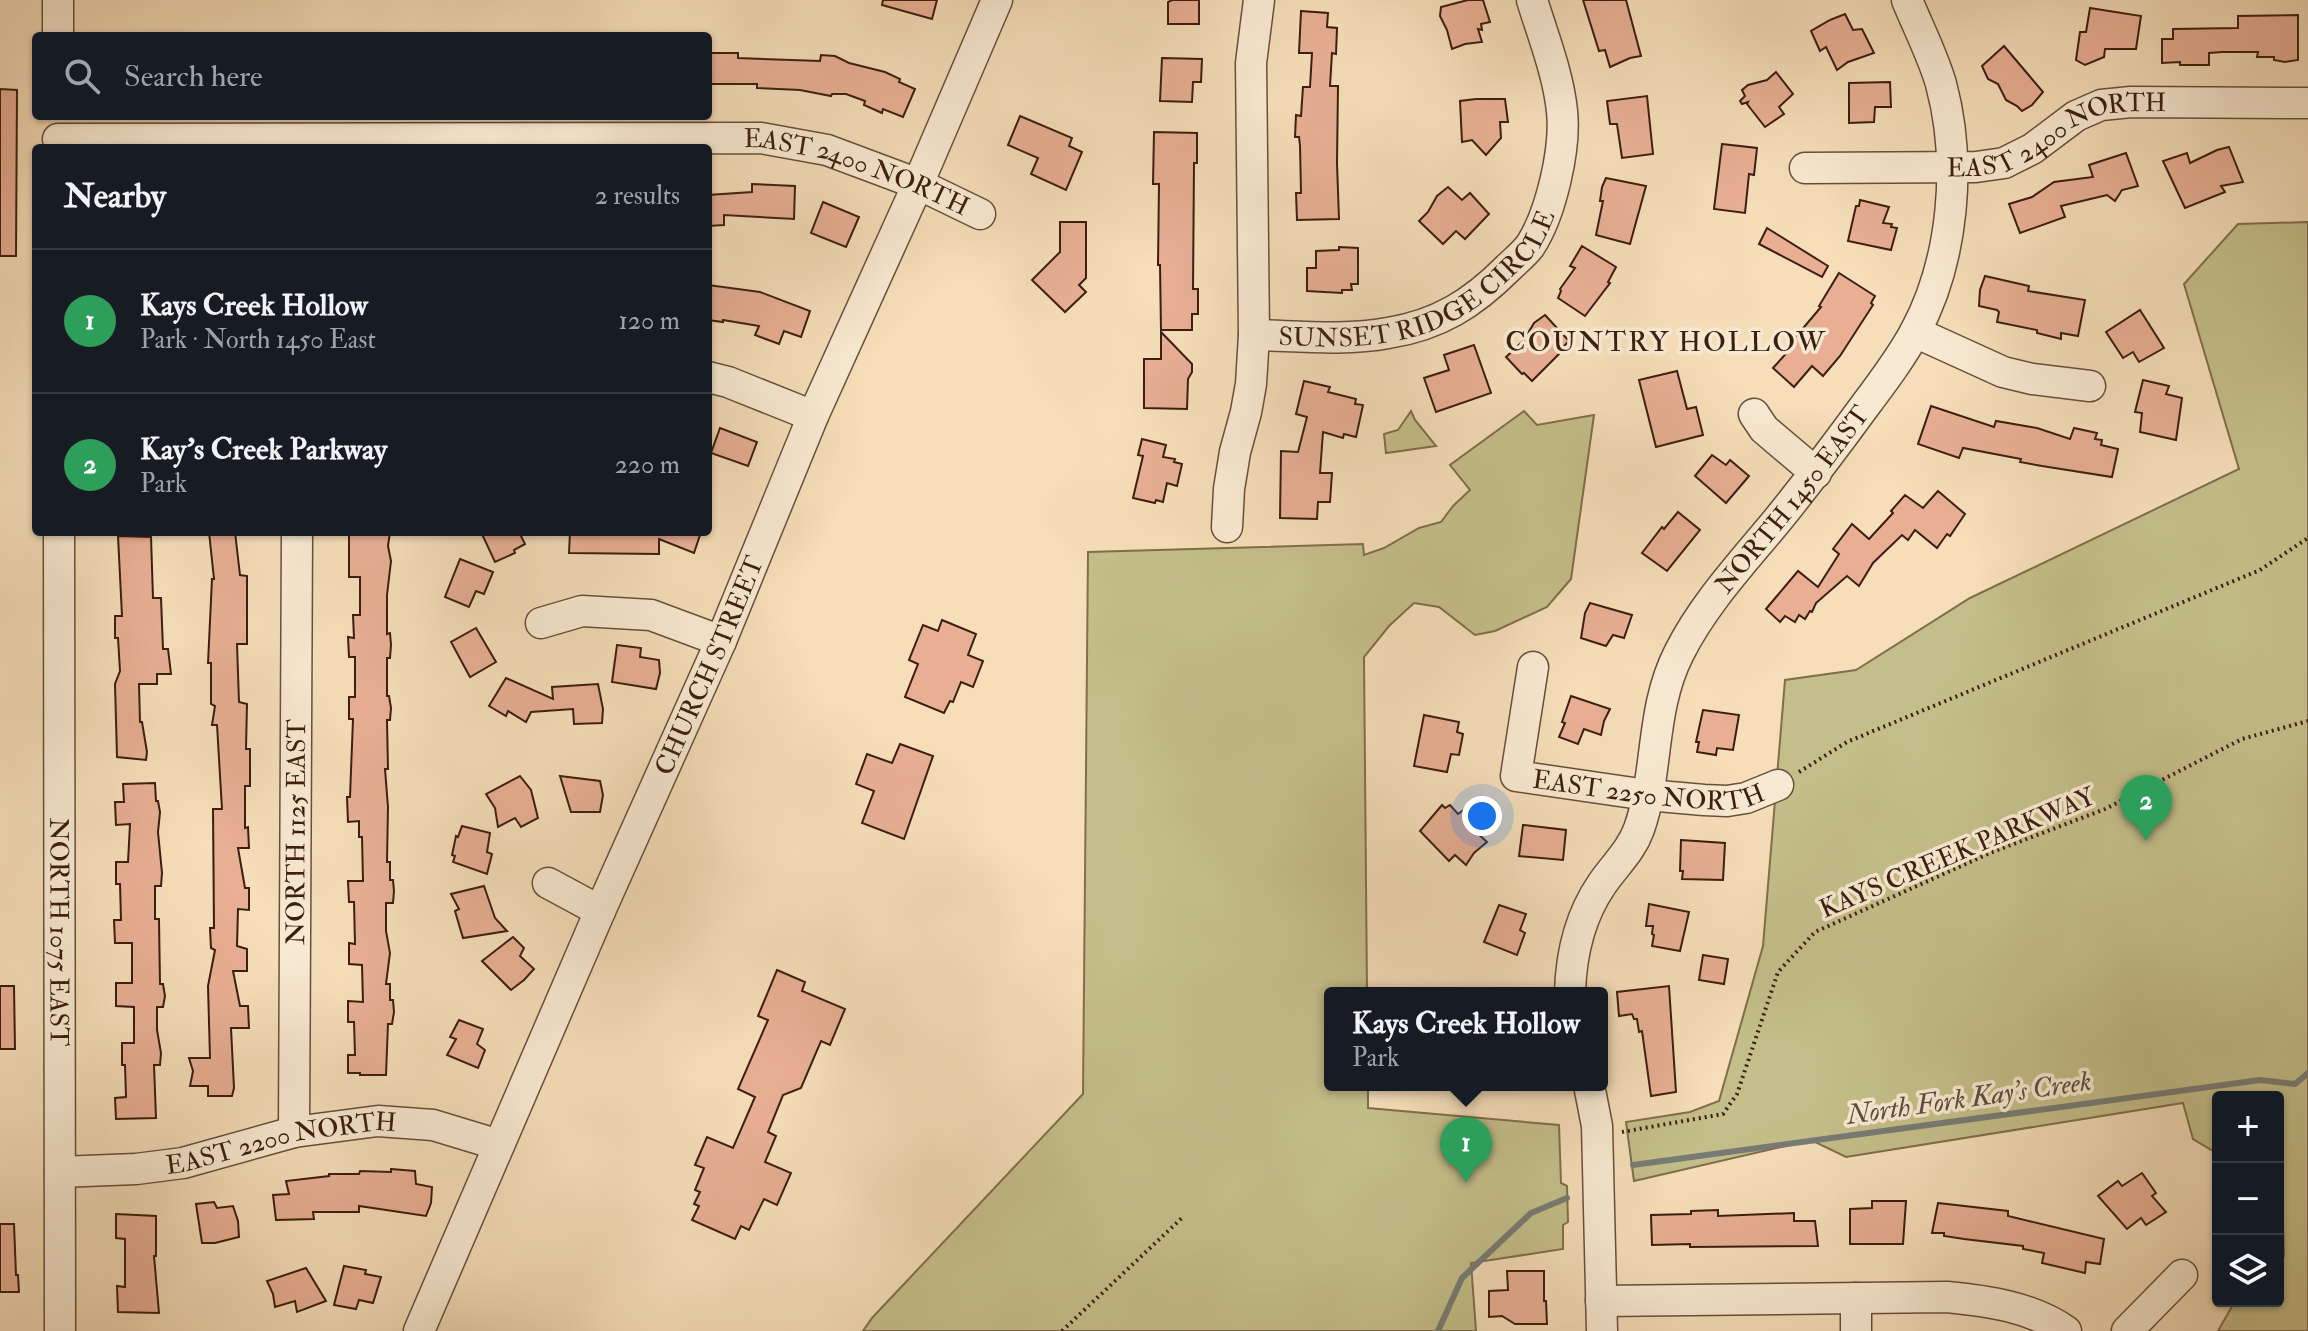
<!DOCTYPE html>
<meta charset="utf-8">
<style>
body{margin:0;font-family:"IM FELL Double Pica",serif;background:#20242c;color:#f1f3f6}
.controls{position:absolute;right:24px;bottom:24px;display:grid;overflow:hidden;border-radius:8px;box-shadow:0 2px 6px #0004}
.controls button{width:72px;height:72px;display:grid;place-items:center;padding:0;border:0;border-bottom:2px solid #363941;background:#171b24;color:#f1f3f6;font:40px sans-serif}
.you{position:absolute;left:1482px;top:816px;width:28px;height:28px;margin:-20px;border:6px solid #fff;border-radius:50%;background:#1a73e8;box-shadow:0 0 0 12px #1a73e833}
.badge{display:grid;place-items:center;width:52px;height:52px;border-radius:50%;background:#d93025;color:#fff;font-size:26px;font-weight:700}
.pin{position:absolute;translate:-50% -66px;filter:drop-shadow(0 2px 4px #0008)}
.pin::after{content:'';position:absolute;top:42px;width:28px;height:24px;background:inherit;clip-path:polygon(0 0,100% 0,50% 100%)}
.popup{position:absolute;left:1324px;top:987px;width:284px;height:104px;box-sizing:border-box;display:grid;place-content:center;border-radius:8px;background:#171b24;filter:drop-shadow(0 2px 6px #0005);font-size:26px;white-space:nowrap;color:#9ea1a6}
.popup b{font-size:30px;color:#f1f3f6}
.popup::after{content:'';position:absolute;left:50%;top:100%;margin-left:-16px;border:16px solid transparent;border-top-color:#171b24}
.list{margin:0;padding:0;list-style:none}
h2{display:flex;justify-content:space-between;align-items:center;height:104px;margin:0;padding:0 32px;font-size:34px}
h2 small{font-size:26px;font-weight:400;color:#9ea1a6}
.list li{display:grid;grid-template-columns:52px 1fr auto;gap:24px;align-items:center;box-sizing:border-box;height:144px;padding:0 32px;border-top:2px solid #363941}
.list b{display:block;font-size:30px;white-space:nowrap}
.list p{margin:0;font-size:26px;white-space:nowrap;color:#9ea1a6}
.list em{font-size:26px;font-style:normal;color:#9ea1a6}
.icon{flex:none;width:44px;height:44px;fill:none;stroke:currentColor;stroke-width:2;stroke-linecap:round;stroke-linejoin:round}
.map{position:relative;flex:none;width:2308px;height:1331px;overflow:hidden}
.search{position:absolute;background:#171b24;box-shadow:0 2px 6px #0004;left:32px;top:32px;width:680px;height:88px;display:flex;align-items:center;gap:20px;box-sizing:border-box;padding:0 28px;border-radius:8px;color:#9ea1a6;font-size:30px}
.panel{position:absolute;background:#171b24;box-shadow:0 2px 6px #0004;left:32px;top:144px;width:680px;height:392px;border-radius:8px}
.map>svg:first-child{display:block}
</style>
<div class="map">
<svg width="2308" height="1331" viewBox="0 0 2308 1331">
<rect width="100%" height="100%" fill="#f5deb9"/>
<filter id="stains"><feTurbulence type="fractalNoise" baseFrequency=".0025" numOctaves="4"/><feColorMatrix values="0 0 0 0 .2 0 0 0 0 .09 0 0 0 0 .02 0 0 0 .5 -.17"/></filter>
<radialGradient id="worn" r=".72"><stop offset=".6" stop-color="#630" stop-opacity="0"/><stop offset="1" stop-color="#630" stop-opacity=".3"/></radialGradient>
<g fill="#c4bf8a" stroke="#806e4c" stroke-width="2">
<polygon points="2308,222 2308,1331 2218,1331 2235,1301 2278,1301 2278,1260 2284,1256 2283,1226 2278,1216 2278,1097 2218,1097 2218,1154 2193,1139 2183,1103 1846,1157 1811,1140 1634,1181 1626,1122 1690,1112 1719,1101 1763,946 1785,680 1856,670 1970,598 2239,469 2184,284 2238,224"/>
<polygon points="1411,411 1415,420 1436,446 1386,453 1384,434 1398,430"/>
<polygon points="1524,411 1537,425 1594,415 1571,579 1547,607 1495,631 1475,635 1439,607 1414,603 1389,626 1364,657 1367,993 1330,993 1330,1085 1368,1085 1368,1108 1559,1125 1561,1183 1567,1186 1568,1222 1563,1225 1563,1249 1471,1263 1476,1331 863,1331 872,1318 1083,1094 1088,552 1363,544 1364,555 1384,548 1419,528 1441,522 1453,506 1470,490 1450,465"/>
</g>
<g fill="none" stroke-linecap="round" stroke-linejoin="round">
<g stroke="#777c74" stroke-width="6">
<polyline points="1633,1165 2260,1080 2295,1084 2308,1073"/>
<polyline points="1438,1331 1462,1278 1531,1213 1567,1198"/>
</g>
</g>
<g fill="#e8af94" stroke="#3c1e0f" stroke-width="2">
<polygon points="883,0 937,0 932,19 882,5"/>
<polygon points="1172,0 1199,0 1199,24 1168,24 1168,2"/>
<polygon points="1468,0 1483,0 1490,22 1481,24 1482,30 1478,29 1482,42 1465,44 1452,49 1447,30 1440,16 1441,7"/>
<polygon points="1583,0 1626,0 1641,56 1630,58 1610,67 1605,50 1599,51"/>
<polygon points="2090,8 2141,16 2136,49 2105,49 2104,57 2085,65 2076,60 2080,32 2086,32"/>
<polygon points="1301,11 1328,13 1327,27 1337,28 1336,54 1332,53 1330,86 1338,86 1337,163 1339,219 1297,220 1296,193 1301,193 1300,146 1299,137 1295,137 1296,115 1301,116 1303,87 1310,87 1312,53 1299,53"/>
<polygon points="1845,14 1853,30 1862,29 1874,53 1848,62 1837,70 1826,47 1820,51 1811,31 1830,20"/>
<polygon points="2298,15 2298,60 2285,62 2274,60 2274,57 2257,57 2258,52 2222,52 2209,53 2209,65 2180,65 2180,62 2162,63 2162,39 2173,39 2173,29 2238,28 2238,16"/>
<polygon points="2004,46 2043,92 2032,105 2022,111 2017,106 2006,100 1998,84 1988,79 1982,66"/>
<polygon points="708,53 738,53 738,58 820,61 821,55 835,56 849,63 885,72 900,79 899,82 915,89 903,117 883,109 882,113 864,105 865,101 846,94 832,94 831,96 800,90 757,88 757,84 708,84"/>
<polygon points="1162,58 1202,59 1201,82 1193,82 1192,102 1160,101"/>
<polygon points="1776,72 1793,94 1779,107 1784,114 1765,127 1747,104 1748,102 1742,104 1740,101 1745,96 1742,90 1748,85 1767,80"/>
<polygon points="1890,82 1891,107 1875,107 1874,122 1849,123 1849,83"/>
<polygon points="0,89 17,90 16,256 0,256"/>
<polygon points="1647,96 1653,154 1622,158 1617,124 1610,124 1607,101"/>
<polygon points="1476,99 1505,99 1508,122 1500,122 1501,138 1486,155 1472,140 1462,142 1460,101"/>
<polygon points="1020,116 1072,138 1069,146 1082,152 1066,190 1031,174 1038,158 1008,145"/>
<polygon points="1154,132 1197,133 1197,163 1194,163 1193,289 1198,289 1198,314 1192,314 1192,330 1161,330 1160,265 1158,265 1159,184 1153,184"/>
<polygon points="1722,144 1757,148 1754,175 1749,174 1745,213 1714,209"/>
<polygon points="2229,147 2243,182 2221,186 2225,192 2185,208 2163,161 2187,153 2190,163 2217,150"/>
<polygon points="2126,153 2138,186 2122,190 2115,201 2107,195 2061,206 2065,217 2020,233 2009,204 2032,197 2054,182 2093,177 2089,165"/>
<polygon points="1606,178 1646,186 1630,244 1596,235 1603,201 1600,201 1602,187"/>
<polygon points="752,184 795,186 794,219 724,215 724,225 708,226 708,195 752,192"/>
<polygon points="1448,187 1462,200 1470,193 1489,214 1465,239 1456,231 1443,244 1419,221 1428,212 1437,196"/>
<polygon points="1860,200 1889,207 1883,223 1892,224 1891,227 1897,228 1891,250 1848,241 1856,206 1859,206"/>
<polygon points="823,202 859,217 846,247 811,233"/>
<polygon points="1060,222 1086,222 1086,278 1079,285 1086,292 1065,312 1032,280 1060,252"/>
<polygon points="1767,228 1828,266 1822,277 1759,244"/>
<polygon points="1582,246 1616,267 1608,282 1610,283 1585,316 1558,298 1561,291 1560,289 1575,268 1570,266"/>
<polygon points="1339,247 1358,248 1358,284 1351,284 1352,290 1342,290 1342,293 1307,291 1307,268 1316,268 1316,251 1339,250"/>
<polygon points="1839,273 1875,296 1871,303 1873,305 1840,356 1823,376 1812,366 1794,387 1773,368 1791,348 1788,346 1821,307 1819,306"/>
<polygon points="1985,276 2029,286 2028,291 2085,300 2078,336 2061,333 2061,339 2037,333 2037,330 1997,322 1999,312 1997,310 1979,306 1980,290"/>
<polygon points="708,285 760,292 810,311 801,337 784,331 779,344 755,335 759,326 723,320 723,322 708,320"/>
<polygon points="2140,310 2164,348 2139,362 2133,352 2123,358 2106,332"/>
<polygon points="1545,315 1569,341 1561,349 1563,350 1532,381 1524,373 1522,374 1506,357 1524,340 1534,323"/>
<polygon points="1161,332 1192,364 1192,372 1188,379 1187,409 1144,408 1144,359 1161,359"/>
<polygon points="1474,345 1491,393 1436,412 1424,378 1449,370 1444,355"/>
<polygon points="1677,371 1687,409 1696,407 1703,435 1656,447 1639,380"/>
<polygon points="2143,380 2169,386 2166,394 2182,398 2176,440 2140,432 2142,413 2135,412"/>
<polygon points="1304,381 1330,387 1328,392 1356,399 1355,404 1363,405 1356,437 1344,434 1343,438 1323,432 1320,473 1332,473 1330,502 1318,502 1317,519 1280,518 1281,451 1298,452 1307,417 1296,414"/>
<polygon points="1931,406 1994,427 1996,421 2037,428 2070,439 2074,428 2097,433 2095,439 2102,440 2101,445 2118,449 2112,477 2042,466 2020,462 2021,459 1963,448 1959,458 1918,444"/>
<polygon points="720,428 757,442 748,466 711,453"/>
<polygon points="1142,439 1166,445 1163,457 1175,459 1174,462 1182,464 1177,486 1167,483 1163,502 1156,500 1155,503 1133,498 1143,456 1138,455"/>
<polygon points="1712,455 1726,465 1730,460 1749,476 1726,503 1695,476"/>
<polygon points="1938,491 1965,514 1950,536 1947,534 1937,548 1915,530 1908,540 1902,535 1873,563 1859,586 1847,576 1816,603 1812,612 1810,611 1805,619 1799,615 1795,622 1785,616 1780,622 1766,609 1798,571 1818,587 1839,554 1833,549 1852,524 1869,539 1893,513 1891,511 1905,495 1923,508"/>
<polygon points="1678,512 1700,530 1667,571 1642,553 1662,527 1664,529"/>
<polygon points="209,532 235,532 240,575 247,576 247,644 237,644 239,702 247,704 246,749 250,749 250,786 245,786 245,828 248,827 249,848 238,848 245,888 249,888 249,910 238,909 237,946 247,949 247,971 233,971 240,1006 248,1006 249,1028 231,1028 234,1088 232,1096 208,1096 208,1086 190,1086 193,1071 189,1058 210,1058 208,986 215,950 211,948 210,928 214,928 213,809 222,809 217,725 212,725 215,706 211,704 211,663 208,663 212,579 214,579"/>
<polygon points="349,532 390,532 388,546 391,561 387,595 387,634 390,633 391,645 390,658 387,658 387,696 389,696 391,708 390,720 387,720 388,769 385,769 388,807 387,862 390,862 390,880 393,880 394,891 393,903 386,903 386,931 390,953 386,984 390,984 390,1000 393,1000 394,1012 392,1024 388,1024 386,1075 360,1075 360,1073 348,1073 348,1055 355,1055 354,1022 348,1022 348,1001 363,1002 362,965 349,964 349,943 355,944 354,902 349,902 348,881 363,881 362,837 359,837 359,821 348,822 347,797 350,797 353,719 349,719 349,697 355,697 355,657 349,657 348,637 354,638 353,615 360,615 360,577 349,577"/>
<polygon points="481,532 519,532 525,544 514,550 515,553 495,562"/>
<polygon points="570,532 701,532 694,553 659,539 659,554 569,553"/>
<polygon points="118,536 151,537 153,598 161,598 163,649 168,649 171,674 157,674 157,684 139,684 140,722 142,722 147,752 146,760 117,757 115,684 120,671 118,638 115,638 115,616 122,616"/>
<polygon points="460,559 493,572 484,594 476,591 469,607 445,597"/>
<polygon points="1590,603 1632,615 1624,638 1613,635 1606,646 1581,638 1585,613"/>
<polygon points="942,620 976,634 968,655 983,661 973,687 961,682 953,702 950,701 944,713 905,697 918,664 909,660 923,625 938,631"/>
<polygon points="476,628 496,662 470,677 451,642"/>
<polygon points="617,645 641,648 640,657 659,660 660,673 656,689 612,682"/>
<polygon points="506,678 553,699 552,687 598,684 603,709 602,723 574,724 573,709 531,712 526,722 508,711 506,716 489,706"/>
<polygon points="1571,696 1610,709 1604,721 1601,735 1584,729 1578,744 1559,737 1565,723 1562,722"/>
<polygon points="1703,710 1739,715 1733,750 1717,748 1716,755 1697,752 1699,742 1696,742"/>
<polygon points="1424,715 1459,722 1457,732 1463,734 1459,755 1451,754 1447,772 1414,766"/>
<polygon points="900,744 933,756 904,839 862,823 874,791 856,784 867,754 892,763"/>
<polygon points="520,776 531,790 538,818 521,827 515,818 498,827 495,808 486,794"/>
<polygon points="560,776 600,781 603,795 600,812 571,812"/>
<polygon points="155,783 156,801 158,801 160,812 158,832 162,873 161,886 155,886 155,919 159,919 160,984 163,984 165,996 163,1007 157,1007 157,1030 161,1053 160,1065 154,1065 156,1118 116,1119 115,1098 126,1097 125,1065 122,1065 122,1043 134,1043 134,1007 116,1006 116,983 132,983 132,943 115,943 114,920 121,920 120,884 116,884 116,862 128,862 130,824 116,825 115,802 124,802 123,784"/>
<polygon points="1442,805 1445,808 1450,805 1458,814 1465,809 1483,825 1476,832 1487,842 1474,853 1466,865 1455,855 1449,861 1420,831"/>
<polygon points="1523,825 1566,830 1563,860 1519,856"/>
<polygon points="462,826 490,833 487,852 492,854 487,874 453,862 455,856 452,855 456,836 458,837"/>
<polygon points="1681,840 1725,843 1723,880 1682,879 1683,871 1680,871"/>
<polygon points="484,886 495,918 507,931 463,938 455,911 459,909 451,894"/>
<polygon points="1649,904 1689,912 1680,951 1652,946 1654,935 1652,934 1653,926 1646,926"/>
<polygon points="1499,905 1526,914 1520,930 1525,933 1517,955 1484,942"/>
<polygon points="513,937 524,948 520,956 534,969 524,980 511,990 482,961"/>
<polygon points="1703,955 1728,959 1724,984 1699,980"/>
<polygon points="777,970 805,982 802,991 845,1009 830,1045 821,1041 801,1088 783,1095 768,1132 776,1136 765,1162 791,1173 777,1205 764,1199 749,1230 741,1226 735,1239 692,1220 699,1206 694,1204 700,1192 695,1190 704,1168 695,1165 707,1137 733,1148 755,1097 738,1089 768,1020 758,1016"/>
<polygon points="0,986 14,986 15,1049 0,1049"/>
<polygon points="1669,986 1676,1092 1651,1096 1642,1031 1639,1032 1637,1019 1634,1019 1632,1014 1619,1016 1617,992"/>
<polygon points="459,1020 483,1029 477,1044 485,1050 478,1068 447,1055 456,1039 450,1037"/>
<polygon points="391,1169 415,1171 416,1184 432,1187 431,1203 426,1216 359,1206 359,1212 313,1212 314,1219 276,1220 273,1195 289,1194 286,1181 329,1176 329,1174 359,1174 360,1171 391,1172"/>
<polygon points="2142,1173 2156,1193 2152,1196 2166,1212 2146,1225 2141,1218 2127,1229 2098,1196 2118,1181 2122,1186"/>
<polygon points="1872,1201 1906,1201 1903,1244 1850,1244 1850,1209 1872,1208"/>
<polygon points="214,1202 217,1208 233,1206 238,1221 239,1237 215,1243 202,1243 196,1204"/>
<polygon points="1938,1203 2008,1211 2008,1216 2104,1239 2100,1264 2086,1262 2085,1273 2042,1263 2044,1253 2023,1249 2023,1246 1964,1239 1944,1236 1944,1233 1932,1233"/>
<polygon points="1718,1210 1718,1216 1794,1213 1794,1221 1815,1221 1818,1246 1690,1247 1690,1244 1652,1245 1651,1215 1691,1214 1691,1211"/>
<polygon points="116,1214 156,1216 156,1256 154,1256 159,1313 118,1312 117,1286 125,1287 125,1239 116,1238"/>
<polygon points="0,1224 14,1224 16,1275 18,1275 19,1292 0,1292"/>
<polygon points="344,1266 366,1270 365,1274 381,1277 373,1303 359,1300 356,1309 334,1305"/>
<polygon points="306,1268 326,1301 297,1312 295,1301 275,1307 273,1294 267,1281"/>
<polygon points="1507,1271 1544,1271 1544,1301 1546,1301 1547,1324 1515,1324 1502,1316 1489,1317 1489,1291 1508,1290"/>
</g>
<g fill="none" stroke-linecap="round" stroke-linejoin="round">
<defs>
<g id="minor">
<polyline points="58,0 58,36"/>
<path id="s1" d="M58,139L761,138L827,150L918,184L980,214"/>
<path id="s2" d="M1805,168L1976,167L2004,163L2032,149L2076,116L2101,105L2131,102L2308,103"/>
<polyline points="1915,332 2003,372 2032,379 2090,386"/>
<path id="s3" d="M1254,335C1298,336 1345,341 1388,333C1439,325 1473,303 1508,268C1515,261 1524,254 1530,246C1551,214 1566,149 1562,111C1558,73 1543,36 1532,0"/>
<polyline points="708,377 728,382 813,416"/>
<polyline points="1754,414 1764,429 1816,473"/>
<polyline points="1227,527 1229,489 1235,452 1246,412 1251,384 1254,335 1251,63 1259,0"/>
<path id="s4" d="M59,532L60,1331"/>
<polyline points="541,623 582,611 651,615 721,641"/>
<path id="s5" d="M1533,667L1516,776L1647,795L1704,800L1727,801L1746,798L1778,785"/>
<polyline points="548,883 600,911"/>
<path id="s6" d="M1570,993C1571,955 1580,916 1602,884C1615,865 1631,851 1639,829C1659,772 1650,710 1679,653C1704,603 1744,561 1780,517C1809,481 1837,444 1864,407C1882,383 1901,358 1915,332C1954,260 1962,162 1941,84C1933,56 1918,27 1907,0"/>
<polyline points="1589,1085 1597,1126 1602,1331"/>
<path id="s7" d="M294,1132L297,532"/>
<path id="s8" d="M60,1172L136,1169L183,1163L294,1132L378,1121L433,1125L499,1145"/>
<polyline points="1856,1298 1856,1331"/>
<path d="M1601,1301L1947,1297C1989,1301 2031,1307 2066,1331"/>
<path id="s9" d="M419,1331L600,911L721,641L813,416L918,184L997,0"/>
<polyline points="2127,1331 2182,1275"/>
</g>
</defs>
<use href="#minor" stroke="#6a4e3a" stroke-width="33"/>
<g stroke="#3c1e0f" stroke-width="4" stroke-dasharray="2 4" stroke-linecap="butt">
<polyline points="1799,772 1847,742 2260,570 2308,538"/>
<polyline points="1622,1132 1723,1114 1737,1094 1778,972 1815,932 1990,853 2105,809 2242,739 2308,721"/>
<polyline points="1062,1331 1184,1216"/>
</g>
<use href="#minor" stroke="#f8ead2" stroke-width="30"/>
</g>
<g text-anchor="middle" stroke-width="7" stroke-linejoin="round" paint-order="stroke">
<g font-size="26" fill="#3c1e0f" stroke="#f8ead2">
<text dy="9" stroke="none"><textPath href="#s2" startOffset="260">EAST 2400 NORTH</textPath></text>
<text dy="9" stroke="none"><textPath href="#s1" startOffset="804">EAST 2400 NORTH</textPath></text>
<text dy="9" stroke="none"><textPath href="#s3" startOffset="184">SUNSET RIDGE CIRCLE</textPath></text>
<text dy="9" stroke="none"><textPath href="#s6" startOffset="554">NORTH 1450 EAST</textPath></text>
<text dy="9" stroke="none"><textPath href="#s9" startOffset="726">CHURCH STREET</textPath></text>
<text dy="9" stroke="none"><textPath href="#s5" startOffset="244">EAST 2250 NORTH</textPath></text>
<text dy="9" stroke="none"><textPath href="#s7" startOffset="300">NORTH 1125 EAST</textPath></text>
<text transform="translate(1957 852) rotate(-23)" y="9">KAYS CREEK PARKWAY</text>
<text dy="9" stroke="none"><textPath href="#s4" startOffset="400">NORTH 1075 EAST</textPath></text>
<text dy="9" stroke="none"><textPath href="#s8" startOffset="224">EAST 2200 NORTH</textPath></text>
</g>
<g font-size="28" letter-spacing="2" fill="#3c1e0f" stroke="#f8ead2">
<text x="1666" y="351">COUNTRY HOLLOW</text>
</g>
<g font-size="28" font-style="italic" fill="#5a4d42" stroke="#f8ead2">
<text transform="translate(1969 1097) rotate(-8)" y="10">North Fork Kay's Creek</text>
</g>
</g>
<rect width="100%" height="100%" filter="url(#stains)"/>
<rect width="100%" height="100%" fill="url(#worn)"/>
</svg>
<div class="controls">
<button>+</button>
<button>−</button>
<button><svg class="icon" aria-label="layers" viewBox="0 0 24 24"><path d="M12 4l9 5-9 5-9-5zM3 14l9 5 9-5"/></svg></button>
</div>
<div class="you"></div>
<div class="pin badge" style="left:1466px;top:1183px;background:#2e9e5b">1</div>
<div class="popup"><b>Kays Creek Hollow</b>Park</div>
<div class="pin badge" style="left:2146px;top:841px;background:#2e9e5b">2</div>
<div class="search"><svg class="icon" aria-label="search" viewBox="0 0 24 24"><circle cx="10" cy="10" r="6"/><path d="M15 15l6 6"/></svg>Search here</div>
<section class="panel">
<h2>Nearby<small>2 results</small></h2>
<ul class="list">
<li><span class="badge" style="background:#2e9e5b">1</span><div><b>Kays Creek Hollow</b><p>Park · North 1450 East</p></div><em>120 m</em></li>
<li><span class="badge" style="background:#2e9e5b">2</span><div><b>Kay's Creek Parkway</b><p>Park</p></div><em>220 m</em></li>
</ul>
</section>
</div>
